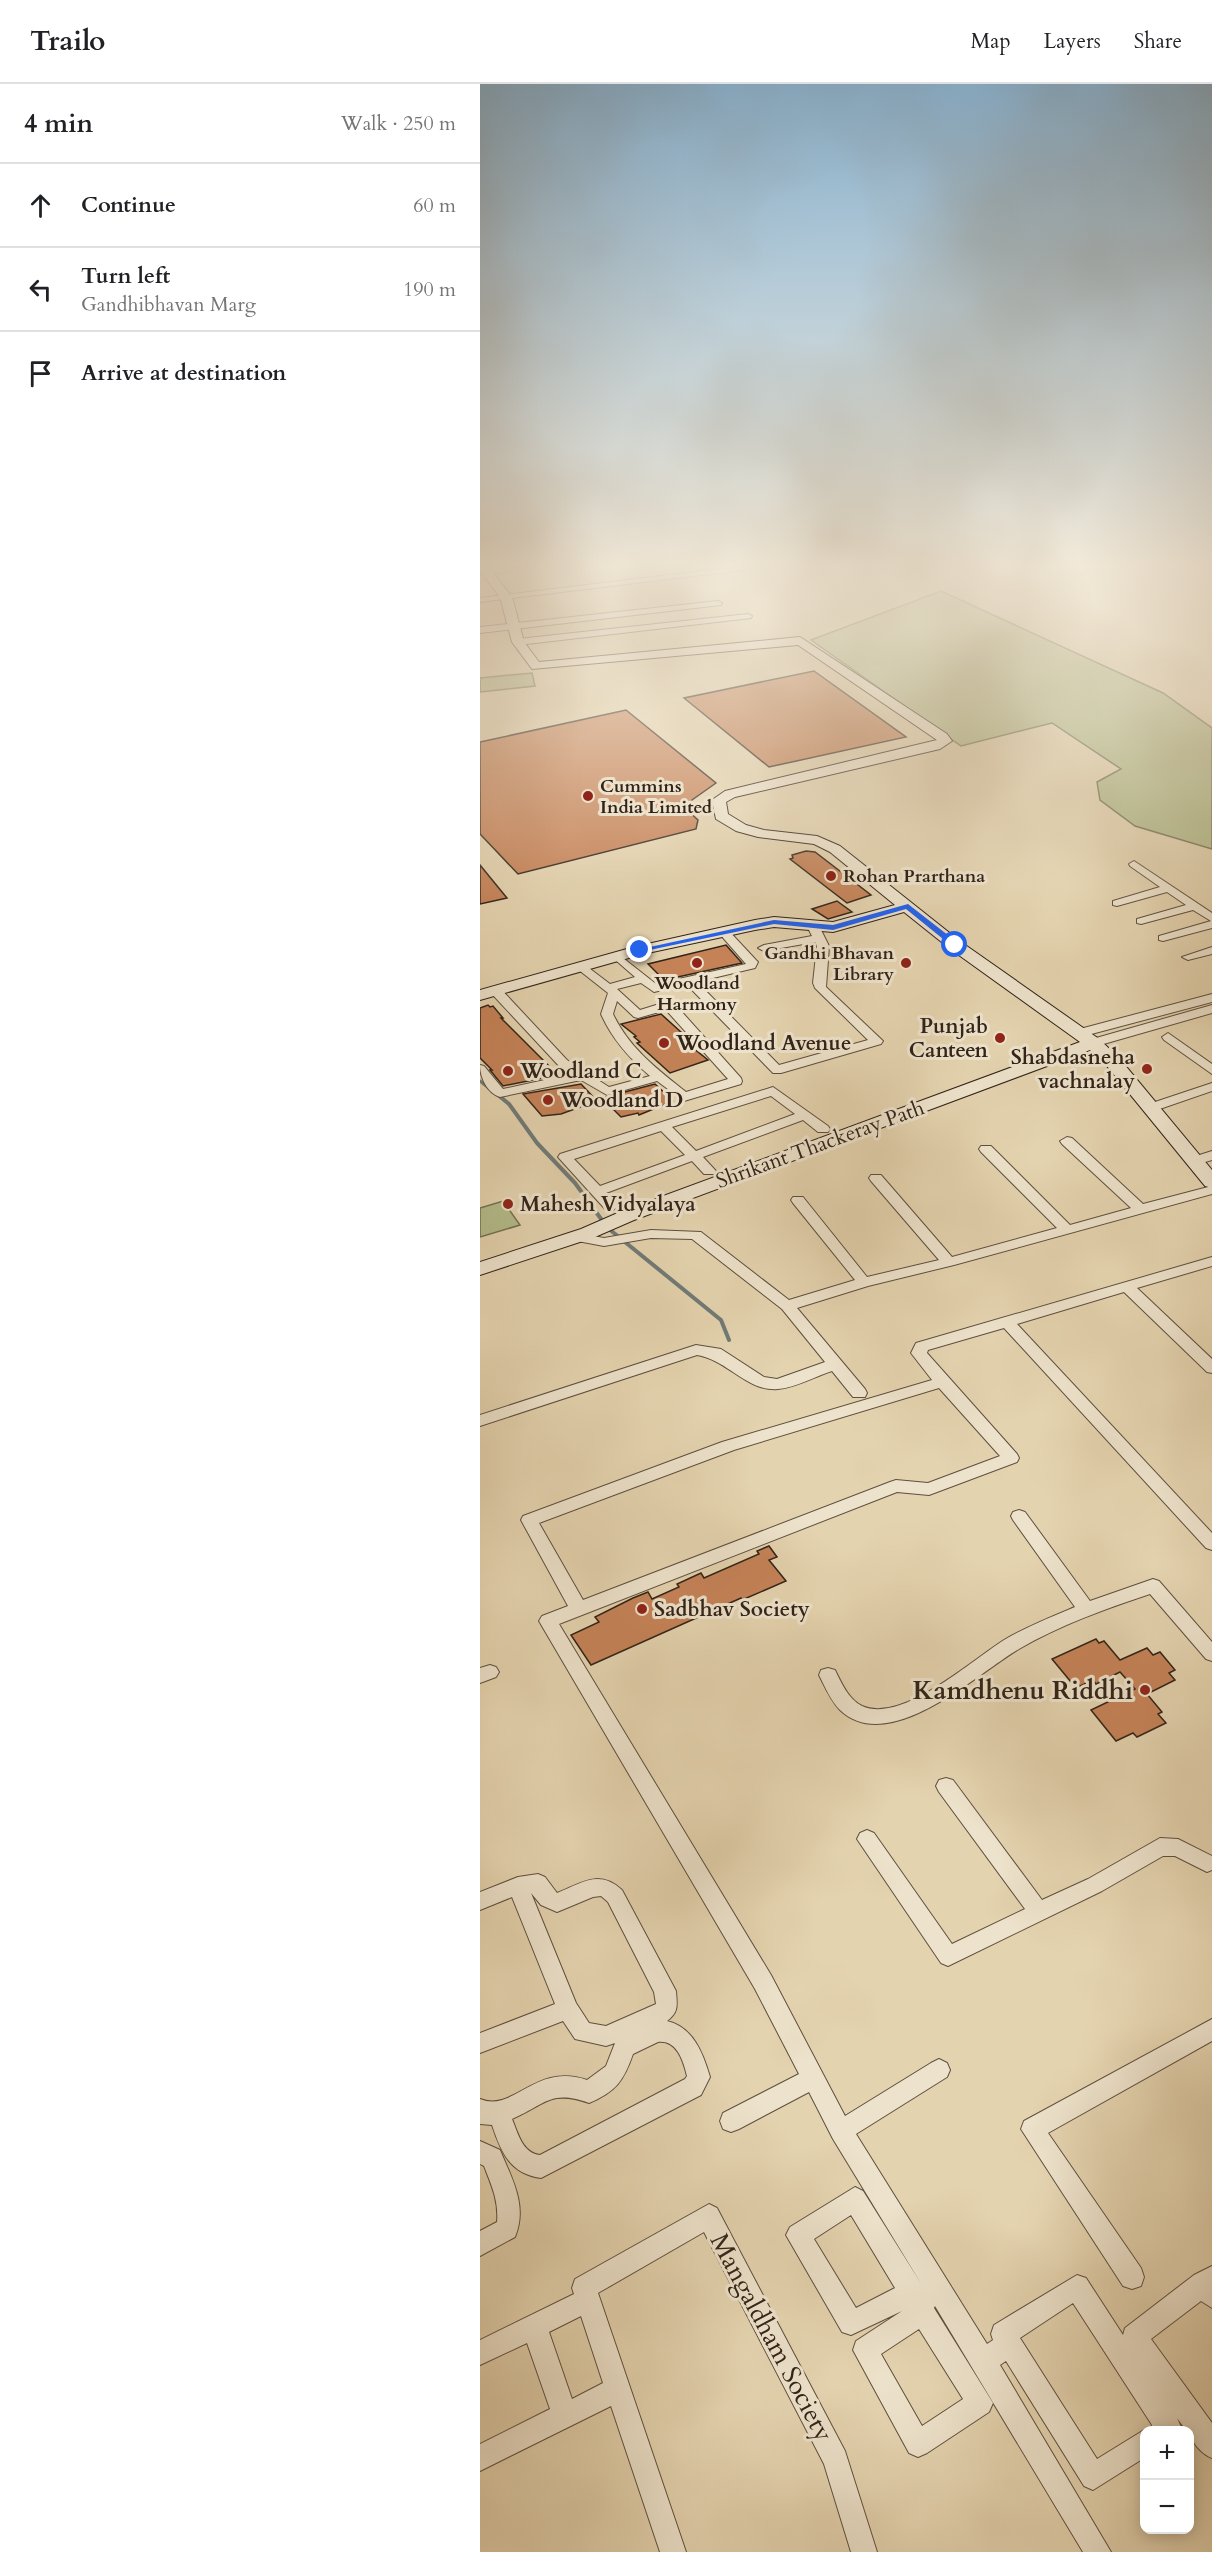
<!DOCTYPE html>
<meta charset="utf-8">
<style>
body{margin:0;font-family:Cardo,serif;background:#f2f2f2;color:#202124}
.controls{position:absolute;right:18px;bottom:18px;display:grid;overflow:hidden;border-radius:12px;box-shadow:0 3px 15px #0003}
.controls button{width:54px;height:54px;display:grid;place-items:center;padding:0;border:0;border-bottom:2px solid #e0e0e0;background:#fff;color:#202124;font:30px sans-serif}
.stop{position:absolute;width:18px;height:18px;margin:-14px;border:4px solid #2563eb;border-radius:50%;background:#fff}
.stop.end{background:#2563eb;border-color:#fff;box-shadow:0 2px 6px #0008}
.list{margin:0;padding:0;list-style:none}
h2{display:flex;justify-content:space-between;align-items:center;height:78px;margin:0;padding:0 24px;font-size:26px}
h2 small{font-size:20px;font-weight:400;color:#757577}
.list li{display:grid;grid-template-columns:39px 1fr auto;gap:18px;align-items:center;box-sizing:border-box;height:84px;padding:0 24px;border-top:2px solid #e0e0e0}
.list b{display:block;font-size:22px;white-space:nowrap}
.list p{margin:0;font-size:20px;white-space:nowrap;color:#757577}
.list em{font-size:20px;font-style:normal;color:#757577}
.icon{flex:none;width:33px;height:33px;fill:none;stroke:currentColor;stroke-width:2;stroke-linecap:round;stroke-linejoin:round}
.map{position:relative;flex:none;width:732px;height:2468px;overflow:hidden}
header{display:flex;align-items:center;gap:36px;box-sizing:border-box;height:84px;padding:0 30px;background:#fff;border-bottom:2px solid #e0e0e0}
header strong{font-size:28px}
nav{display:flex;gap:33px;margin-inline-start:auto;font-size:21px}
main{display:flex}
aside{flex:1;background:#fff}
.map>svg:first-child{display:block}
</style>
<header>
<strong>Trailo</strong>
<nav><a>Map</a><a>Layers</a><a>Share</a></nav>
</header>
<main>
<aside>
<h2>4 min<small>Walk · 250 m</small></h2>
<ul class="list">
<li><svg class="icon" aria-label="ahead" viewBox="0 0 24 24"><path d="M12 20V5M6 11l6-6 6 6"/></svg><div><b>Continue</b></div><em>60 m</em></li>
<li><svg class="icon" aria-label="left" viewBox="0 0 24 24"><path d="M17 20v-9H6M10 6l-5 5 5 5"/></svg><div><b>Turn left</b><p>Gandhibhavan Marg</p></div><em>190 m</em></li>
<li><svg class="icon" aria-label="arrive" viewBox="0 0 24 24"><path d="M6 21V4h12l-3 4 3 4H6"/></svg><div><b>Arrive at destination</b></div></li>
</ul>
</aside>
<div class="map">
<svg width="732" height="2468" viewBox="0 0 732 2468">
<rect width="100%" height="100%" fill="#e4d3af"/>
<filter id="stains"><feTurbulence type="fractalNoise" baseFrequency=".00333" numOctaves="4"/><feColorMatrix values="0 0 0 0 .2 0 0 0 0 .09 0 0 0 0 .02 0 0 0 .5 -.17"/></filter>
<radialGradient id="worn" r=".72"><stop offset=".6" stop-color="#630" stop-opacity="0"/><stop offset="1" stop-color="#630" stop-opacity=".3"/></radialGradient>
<g fill="#b4bc8b" stroke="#727052" stroke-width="1.5">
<polygon points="461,507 683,609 732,644 732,765 655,742 620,716 617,698 641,685 572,639 481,662 331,556"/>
<polygon points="52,589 55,602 0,608 0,594"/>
<polygon points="23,1117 40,1141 0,1153 0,1124"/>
</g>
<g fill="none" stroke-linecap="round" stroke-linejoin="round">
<polyline stroke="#707b77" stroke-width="3" points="0,997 10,1005"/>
<g stroke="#707b77" stroke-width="4">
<polyline points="18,1011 29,1020 57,1059 95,1099 124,1139"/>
<polyline points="129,1145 241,1236 249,1256"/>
</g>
</g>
<g fill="#c58257" stroke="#312319" stroke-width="1.5">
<polygon points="334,587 426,653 289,683 204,614"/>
<polygon points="146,626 236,699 212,716 205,724 218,736 216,745 38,790 0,750 0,658"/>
<polygon points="326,767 335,768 391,811 367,819 310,775 313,774 312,771"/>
<polygon points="0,781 27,814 0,820"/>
<polygon points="357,817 372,828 348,835 332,825"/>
<polygon points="246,861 262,879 184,896 168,880"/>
<polygon points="8,921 10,923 13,922 23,934 21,934 78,991 23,1002 10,986 12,986 0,974 0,924"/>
<polygon points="181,930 202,949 199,949 214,963 212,963 228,976 190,989 157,959 160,958 154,953 156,952 141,940"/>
<polygon points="101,1000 117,1017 81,1030 62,1032 43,1010"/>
<polygon points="175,1000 193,1017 159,1031 158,1029 141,1033 122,1014"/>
<polygon points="289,1462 297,1473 289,1476 306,1497 262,1516 261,1514 111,1581 91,1551 119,1538 115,1533 153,1514 168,1508 172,1515 199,1503 197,1500 221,1489 224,1494 279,1470 277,1467"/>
<polygon points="616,1555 619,1559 624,1557 640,1576 667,1564 673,1571 680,1568 695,1586 689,1589 695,1596 667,1610 682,1628 678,1630 686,1639 657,1653 653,1649 636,1657 611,1626 655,1605 640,1588 616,1600 613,1596 596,1604 572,1575"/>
</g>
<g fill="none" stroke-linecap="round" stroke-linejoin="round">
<defs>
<g id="street">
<polygon points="26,484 48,484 0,491 0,487"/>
<polygon points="247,484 268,484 264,486 0,518 0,514"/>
<polygon points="368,484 393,484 371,487"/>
<polygon points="238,517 242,519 241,521 0,549 0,543"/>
<polygon points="268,530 272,532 271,534 38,561 34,558 38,555"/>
<polygon points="654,777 732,829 732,844 683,857 679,856 679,852 731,837 713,826 661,840 657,839 657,835 706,821 687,808 637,822 633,821 633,817 680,803 650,782 649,780"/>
<polygon points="333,839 339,842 349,862 346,903 403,957 401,960 301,989 293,989 212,906 214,903 222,903 299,981 388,956 335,904 333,899 337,862 335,858 284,867 278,864 284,861 332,852 327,842"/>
<path d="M244,845L248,846L276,876L278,878L275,884L174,908L161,899L137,905L160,926L189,917L193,918L261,994L262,997L261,1000L204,1017L177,997L127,1011L101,996L20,1013C7,1009 0,993 0,981L4,982L23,1005L92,990L79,982L11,909V903H19L87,976L129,1003L170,992C149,974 132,955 121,930L128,909L95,883L97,881H105L130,900L155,893L132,873L138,870L176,900L266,880L238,848ZM137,917L154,933L158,934L186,926L248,995L206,1008C177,985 149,964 133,930Z"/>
<polygon points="732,863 732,870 708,876 702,873"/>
<polygon points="732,910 732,918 600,953 594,949 596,946"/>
<polygon points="732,921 732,929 613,963 607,959 609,956"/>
<polygon points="688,949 732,980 732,990 684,956 682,953"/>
<polygon points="732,999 732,1007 671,1028 665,1024 666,1021"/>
<path d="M293,1003L348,1042L350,1045L348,1048H338L323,1036L223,1073L236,1087L234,1090H224L212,1077L126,1109L138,1123L131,1127L126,1126L78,1073L80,1070ZM291,1012L315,1030L216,1067L192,1043ZM181,1047L205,1071L120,1102L94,1075Z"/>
<path d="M587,1053L592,1054L663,1120L732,1102V1110L474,1181L388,1202L317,1224L385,1305L387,1309L385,1313H373L352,1287C336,1292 315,1304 298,1305C267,1308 248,1276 217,1271L0,1342V1331L216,1261L241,1265L284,1293L297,1295L345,1278L302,1225L212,1155L171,1154L124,1162L92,1156L90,1153L92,1150L97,1149L124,1154L171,1146L221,1148L309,1216L375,1196L313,1119L311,1116L313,1113H323L387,1193L459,1176L391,1097L389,1094L391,1091H401L472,1173L577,1144L501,1068L499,1065L501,1062H511L590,1141L651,1124L582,1060L580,1057Z"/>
<polygon points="732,1067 732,1076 715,1081 708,1077 710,1074"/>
<path d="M732,1173V1182L657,1204L732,1275V1289L727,1288L644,1208L537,1240L732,1449V1466L726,1464L524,1244L448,1266L447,1269L537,1370L539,1374L537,1378L449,1411L417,1408L79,1540L291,1891L365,2032L451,1979L459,1975L467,1979L470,1986L467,1993L376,2050L507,2260L513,2256L511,2250L514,2241L597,2191L606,2194L643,2251L645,2244L714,2191L732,2182V2224L721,2217L671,2255L732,2339V2374C722,2370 710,2358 710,2346H706L697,2334L701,2343L699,2346H670L672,2341L593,2219L540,2254L617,2375L664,2346V2374L613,2406L604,2402L526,2277L520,2281L631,2468H603L455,2222L454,2224L513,2319L509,2328L447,2369L438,2373L429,2369L373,2266L376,2257L422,2227L371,2251L362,2248L306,2151L310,2143L375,2103L383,2107L442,2201L353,2055L329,2008L259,2045L251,2048L243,2045L240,2037L243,2029L319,1990L275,1905L59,1537L62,1532L88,1522L41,1436L43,1432L242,1358L452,1296L431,1269L436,1259ZM459,1304L520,1372L448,1399L416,1396L410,1398L103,1516L59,1439L254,1366ZM371,2131L415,2204L376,2224L334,2155ZM439,2245L483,2315L442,2342L401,2270Z"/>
<path d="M539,1426L545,1428L610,1517L673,1495L679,1497L732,1558V1577L726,1575L670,1510C625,1525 580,1541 539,1565C498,1589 409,1673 360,1626C351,1617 345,1603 339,1591L341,1586L348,1584L355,1586C361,1598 368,1615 382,1622C422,1640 492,1576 524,1556C546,1543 571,1533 595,1523L533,1436L531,1432L533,1428Z"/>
<polygon points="10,1581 16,1583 19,1588 16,1593 0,1599 0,1584"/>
<polygon points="466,1694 473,1696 562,1816 608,1795 680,1754 698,1755 732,1772 732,1786 727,1788 695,1772 683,1772 622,1807 468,1882 461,1879 377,1755 380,1749 387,1746 394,1749 472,1860 545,1825 459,1708 456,1702 459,1696"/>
<path d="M58,1790L65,1793L77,1809C102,1799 119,1785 142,1806L196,1907C197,1921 199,1928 187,1937C213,1943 223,1969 230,1993L221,2011L61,2094C30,2090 21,2068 12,2041L0,2040V2015C34,2029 55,1978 107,1996L126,1982L135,1959L126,1962L95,1955L83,1937L0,1969V1949L75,1920L32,1813L0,1826V1808L38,1793ZM51,1809L61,1821L77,1828L113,1813L121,1812L128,1818L174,1908L176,1920L126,1942L109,1939L96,1919ZM178,1958C197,1956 203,1976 207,1992L205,1995L60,2071C42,2069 38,2049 32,2035C65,2021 70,2005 109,2019C136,2008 144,1996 153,1970Z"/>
<polygon points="732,1935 732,1957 568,2049 661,2184 664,2193 661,2202 652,2205 643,2202 541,2045 544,2037"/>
<path d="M0,2057L20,2066C32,2095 48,2122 35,2153L0,2172V2147L17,2138C19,2117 11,2100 4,2082L0,2080Z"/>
<path d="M229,2120L237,2124L365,2367L397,2468H371L344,2380L224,2148L118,2209L206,2468H180L131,2322L0,2387V2360L70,2325L47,2259L0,2281V2256L94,2210L92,2204L95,2195ZM101,2232L123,2299L92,2315L69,2248Z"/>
</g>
<polygon id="secondary" points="0,484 9,484 32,513 44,558 59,578 320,553 467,650 472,657 460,665 255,713 246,718 248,730 266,741 284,746 337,752 360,762 481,858 619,955 639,974 732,1086 732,1104 725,1102 627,982 610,966 154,1136 115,1153 0,1191 0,1178 101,1145 140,1128 600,958 469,864 424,828 353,848 294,843 275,846 163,870 0,916 0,906 154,863 275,836 294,833 353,838 415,821 350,768 334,760 278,753 256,747 236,735 232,716 245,707 457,656 318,561 52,585 32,558 20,513 0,487"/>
</defs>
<use href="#street" stroke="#5e4f3e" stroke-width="2"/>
<use href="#secondary" stroke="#312319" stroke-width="2"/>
<use href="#street" fill="#ede2cb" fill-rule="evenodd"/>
<use href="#secondary" fill="#ede2cb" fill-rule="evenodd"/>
</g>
<linearGradient id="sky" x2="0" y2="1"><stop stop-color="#89b4d4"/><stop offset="0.58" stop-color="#f3ebdb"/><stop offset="1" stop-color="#f3ebdb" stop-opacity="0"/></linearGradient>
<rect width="732" height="829" fill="url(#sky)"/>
<polygon fill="#2563eb" points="428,820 478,859 478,863 473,863 426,825 353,846 294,840 160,868 156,866 294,836 353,841"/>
<g fill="#8f2418" stroke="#ede2cb" stroke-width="2">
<circle cx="108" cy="712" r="6"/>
<circle cx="351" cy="792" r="6"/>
<circle cx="217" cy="879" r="6"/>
<circle cx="426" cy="879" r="6"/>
<circle cx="520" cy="954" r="6"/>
<circle cx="184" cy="959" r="6"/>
<circle cx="667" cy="985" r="6"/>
<circle cx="28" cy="987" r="6"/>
<circle cx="68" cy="1016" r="6"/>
<circle cx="28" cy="1120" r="6"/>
<circle cx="162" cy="1525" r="6"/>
<circle cx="665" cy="1606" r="6"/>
</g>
<g text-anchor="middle" stroke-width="6" stroke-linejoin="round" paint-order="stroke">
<g font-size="18" font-weight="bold" fill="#312319" stroke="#ede2cb" text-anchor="start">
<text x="120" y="708">Cummins<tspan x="120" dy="21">India Limited</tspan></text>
<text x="363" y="798">Rohan Prarthana</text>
<text x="414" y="875" text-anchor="end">Gandhi Bhavan<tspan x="414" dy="21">Library</tspan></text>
<text x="217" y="905" text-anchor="middle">Woodland<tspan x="217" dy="21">Harmony</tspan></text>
</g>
<g font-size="21" font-weight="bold" fill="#312319" stroke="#ede2cb" text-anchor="start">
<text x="508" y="949" text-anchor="end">Punjab<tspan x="508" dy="24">Canteen</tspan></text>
<text x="196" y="966">Woodland Avenue</text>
<text x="655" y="980" text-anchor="end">Shabdasneha<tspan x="655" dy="24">vachnalay</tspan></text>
<text x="40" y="994">Woodland C</text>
<text x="80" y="1023">Woodland D</text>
<text x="40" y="1127">Mahesh Vidyalaya</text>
<text x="174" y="1532">Sadbhav Society</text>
</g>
<g font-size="21" fill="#312319" stroke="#ede2cb">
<text transform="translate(340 1060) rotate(-20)" y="7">Shrikant Thackeray Path</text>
</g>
<g font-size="26" font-weight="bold" fill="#312319" stroke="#ede2cb" text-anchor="end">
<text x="653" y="1615">Kamdhenu Riddhi</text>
</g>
<g font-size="26" fill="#312319" stroke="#ede2cb">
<text transform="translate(292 2253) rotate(62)" y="9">Mangaldham Society</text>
</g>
</g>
<rect width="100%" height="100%" filter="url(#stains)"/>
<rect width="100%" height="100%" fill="url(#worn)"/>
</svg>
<div class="controls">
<button>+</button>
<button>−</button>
</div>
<div class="stop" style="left:475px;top:861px"></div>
<div class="stop end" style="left:160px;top:866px"></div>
</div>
</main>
